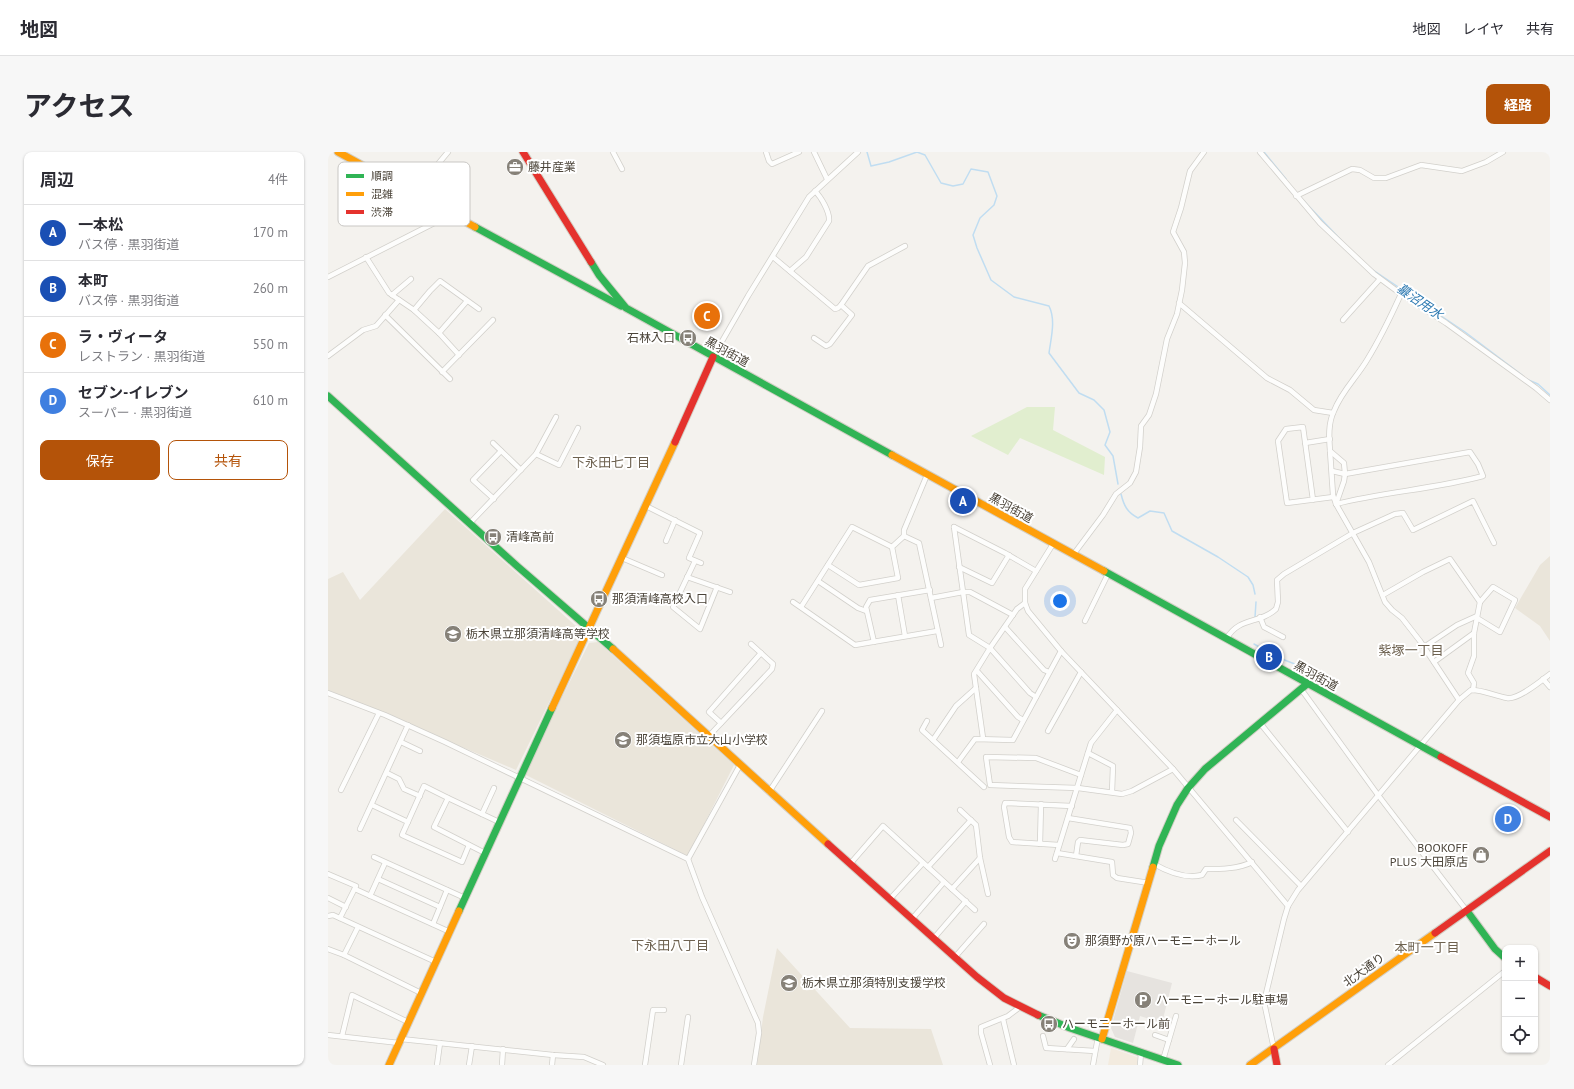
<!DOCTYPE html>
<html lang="ja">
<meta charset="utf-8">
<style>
body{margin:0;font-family:"PT Sans","Noto Sans JP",sans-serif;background:#f7f7f7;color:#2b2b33}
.controls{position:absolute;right:12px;bottom:12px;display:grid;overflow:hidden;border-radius:8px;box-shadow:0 1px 3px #0004}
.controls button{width:36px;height:36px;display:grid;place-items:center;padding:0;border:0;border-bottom:1px solid #e1e1e2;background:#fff;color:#2b2b33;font:20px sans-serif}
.you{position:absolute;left:732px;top:449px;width:14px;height:14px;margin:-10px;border:3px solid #fff;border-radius:50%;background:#1a73e8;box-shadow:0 0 0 6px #1a73e833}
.badge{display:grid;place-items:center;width:26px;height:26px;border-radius:50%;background:#b45309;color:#fff;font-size:13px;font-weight:700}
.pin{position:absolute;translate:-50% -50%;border:2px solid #fff;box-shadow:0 1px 4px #0006}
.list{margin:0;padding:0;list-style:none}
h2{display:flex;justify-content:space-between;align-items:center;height:52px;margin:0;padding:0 16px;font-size:17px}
h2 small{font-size:13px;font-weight:400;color:#7c7c81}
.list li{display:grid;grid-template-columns:26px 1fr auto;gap:12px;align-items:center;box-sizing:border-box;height:56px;padding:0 16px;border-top:1px solid #e1e1e2}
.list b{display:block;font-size:15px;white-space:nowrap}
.list p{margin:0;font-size:13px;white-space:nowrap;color:#7c7c81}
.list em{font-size:13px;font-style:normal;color:#7c7c81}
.actions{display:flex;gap:8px;padding:12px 16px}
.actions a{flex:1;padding:9px 0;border:1px solid #b45309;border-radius:8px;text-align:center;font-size:14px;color:#b45309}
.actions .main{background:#b45309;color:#fff}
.icon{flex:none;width:22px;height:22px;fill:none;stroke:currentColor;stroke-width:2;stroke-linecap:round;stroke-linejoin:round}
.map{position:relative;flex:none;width:1222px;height:913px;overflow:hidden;border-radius:8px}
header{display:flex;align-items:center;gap:24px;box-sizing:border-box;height:56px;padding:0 20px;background:#fff;border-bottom:1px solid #e1e1e2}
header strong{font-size:19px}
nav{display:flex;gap:22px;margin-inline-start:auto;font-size:14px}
.intro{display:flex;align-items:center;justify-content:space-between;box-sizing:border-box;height:96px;padding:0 24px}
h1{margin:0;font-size:28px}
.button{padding:10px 18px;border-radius:8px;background:#b45309;color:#fff;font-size:14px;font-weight:700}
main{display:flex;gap:24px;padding:0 24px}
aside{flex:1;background:#fff;border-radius:8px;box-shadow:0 1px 3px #0004}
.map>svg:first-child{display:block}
</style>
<header>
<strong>地図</strong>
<nav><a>地図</a><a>レイヤ</a><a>共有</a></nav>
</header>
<div class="intro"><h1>アクセス</h1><a class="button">経路</a></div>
<main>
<aside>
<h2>周辺<small>4件</small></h2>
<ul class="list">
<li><span class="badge" style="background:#1a4fb4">A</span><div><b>一本松</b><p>バス停 · 黒羽街道</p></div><em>170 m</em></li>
<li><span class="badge" style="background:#1a4fb4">B</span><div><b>本町</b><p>バス停 · 黒羽街道</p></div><em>260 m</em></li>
<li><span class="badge" style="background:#e8710a">C</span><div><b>ラ・ヴィータ</b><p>レストラン · 黒羽街道</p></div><em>550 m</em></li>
<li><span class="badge" style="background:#3f7fe0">D</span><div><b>セブン-イレブン</b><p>スーパー · 黒羽街道</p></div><em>610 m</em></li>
</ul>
<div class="actions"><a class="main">保存</a><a>共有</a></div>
</aside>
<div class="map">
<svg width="1222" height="913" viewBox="0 0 1222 913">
<rect width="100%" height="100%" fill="#f4f2ee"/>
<polygon fill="#f3ebdf" points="783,896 809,905 809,913 780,913"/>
<g fill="#eae5da">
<polygon points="117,357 249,475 251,489 188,618 0,538 0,427 15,420 32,448"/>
<polygon points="1222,404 1222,489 1212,474 1187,456 1212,413"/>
<polygon points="270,490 406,613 360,704 196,622 261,491"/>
<polygon points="449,796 522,876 603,877 615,913 429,913 435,865"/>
</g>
<polygon fill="#e1eecf" points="699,255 727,255 725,278 777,305 776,323 692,286 680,303 643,284"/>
<polygon fill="#e6e3df" points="799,819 844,831 834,871 812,864 805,891 787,885 783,876"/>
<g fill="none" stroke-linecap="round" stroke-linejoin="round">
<g stroke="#c0ddf1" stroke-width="1.5">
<path d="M539,0L543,14L561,10L589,0L597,3L613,31L625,34L635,32L643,17L660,20L669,44L666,53L652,66L645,83L649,96L663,128L686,145L721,154C728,168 723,186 721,201L751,241L766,248L776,258L782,280L777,293L785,304L790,332"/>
<polyline points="936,0 958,27"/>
<polyline points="973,46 1013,88"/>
<polyline points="1045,118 1137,180 1194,223"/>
<polyline points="1198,227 1210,232 1222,243"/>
<path d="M793,342C796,354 799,360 810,366L822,359L836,361L844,379L890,405L920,425L925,433L927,442"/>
<polyline points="927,465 928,450"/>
<polyline points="926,492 949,505 987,520 1002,534"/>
</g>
<defs>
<g id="street">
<polyline points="285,0 294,17"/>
<polyline points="438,0 441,9 444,12 471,0"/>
<polyline points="486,0 499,27"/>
<polyline points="932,0 992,71 1046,122 1073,142 1118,171 1208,236 1222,248"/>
<polyline points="85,42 120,0"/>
<polyline points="968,44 1024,17 1032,18 1046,26 1058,26 1093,13 1134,19 1158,10 1175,0"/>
<polyline points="38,105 61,141 86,158 111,181 139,149"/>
<polyline points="445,105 507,157 510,156 513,153 540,114 577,94"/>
<path d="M462,119L478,105L501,69C502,60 493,45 487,39"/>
<polyline points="0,125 124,62"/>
<polyline points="64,143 83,127"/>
<polyline points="851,151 939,226 962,238 986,258 1005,261"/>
<polyline points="86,158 102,139 112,129 151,157"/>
<polyline points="57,163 122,227"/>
<polyline points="1015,168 1052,127"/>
<polyline points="111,181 131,203"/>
<polyline points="486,186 498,194 502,192 524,163 513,153"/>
<polyline points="0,204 35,178 48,174 71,148"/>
<polyline points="385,205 420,144 481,45 530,0"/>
<polyline points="114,220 165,168"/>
<polyline points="165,291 193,318"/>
<polyline points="977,291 1002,287"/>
<polyline points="1002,299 1005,343 1008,352 1041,410 1057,450 1064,458 1074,466 1092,489 1131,548"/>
<polyline points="208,302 231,313 250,276"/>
<path d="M1004,319L1017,322L1142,300L1150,312L1155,324C1106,337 1056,340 1008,352"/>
<polyline points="599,323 576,378 576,384 591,391 613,493"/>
<polyline points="166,347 145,328 173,299"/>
<polyline points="985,348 975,275 958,277 950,289 959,351 1005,345"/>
<path d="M1008,352L1016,329L1017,322L1016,311L1002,299C1001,286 1000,271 1006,259C1013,240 1029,225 1039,208C1052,187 1063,164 1073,142"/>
<polyline points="318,354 372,381 361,406 373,411"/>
<polyline points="142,371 208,302 228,265"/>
<polyline points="626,375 641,483 662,496 689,457 697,451"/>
<polyline points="626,375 677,401 708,419"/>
<polyline points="338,389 347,368"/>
<polyline points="725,392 697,437 697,451 700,459 733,499 845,617 960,754"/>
<polyline points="745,403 775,363 788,342 802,331 808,320 812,295 813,274 821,263 828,242 839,187 849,162 854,138 857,111 856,100 845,80 853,56 862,19 876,0"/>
<polyline points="294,406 334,423"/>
<polyline points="367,409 345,455 372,477 389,435"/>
<polyline points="500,413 531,433 570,426 564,395 576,384"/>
<polyline points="631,415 664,431 681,403"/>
<polyline points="359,425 402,440"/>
<polyline points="490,429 530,456 538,459"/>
<polyline points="570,443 577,484"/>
<polyline points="1055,443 1095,420 1122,407 1152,450"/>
<polyline points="603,446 635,440 642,440 685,463"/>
<polyline points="465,450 527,493 609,479"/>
<polyline points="473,455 524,375 564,395"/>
<polyline points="932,465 936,475 955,485"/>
<polyline points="757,469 780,422"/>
<polyline points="677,475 716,518 721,520"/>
<path d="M899,486C911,465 932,472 948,457L950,450L949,428L956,422L1025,381L1067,362L1075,361L1085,378L1145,349L1166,391"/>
<polyline points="546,490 538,455 542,448 602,438"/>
<polyline points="1096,495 1129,473 1149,464"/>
<polyline points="1106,510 1146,481"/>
<polyline points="649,519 690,565 695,568"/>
<polyline points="1215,527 1222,535"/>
<polyline points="973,537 1050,643 1139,759"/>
<polyline points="1145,538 1146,531 1140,521 1146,504 1146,481 1152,450 1165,435 1187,448 1172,480 1149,466"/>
<polyline points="0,541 57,563 117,590 360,707 374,745 430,871 431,881 426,913"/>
<polyline points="789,558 763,591 753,623 708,606 658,605 662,633 750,636 794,642 804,639 845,617"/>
<polyline points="599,569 594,578 656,635"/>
<polyline points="393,571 381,560 433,501"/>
<polyline points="932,571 1020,680"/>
<polyline points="720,579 753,520"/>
<polyline points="380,585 444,517 445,512 423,492"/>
<polyline points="655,586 646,522 662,496 702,541 708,545"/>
<polyline points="605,588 628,554 648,536"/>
<polyline points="73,590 92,599"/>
<polyline points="760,601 785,614 784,640"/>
<polyline points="630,610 647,587 685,588 733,499"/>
<polyline points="59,621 71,627 76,637 92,644"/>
<polyline points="13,638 51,561"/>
<polyline points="441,640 494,559"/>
<polyline points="120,646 106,675 157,701"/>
<polyline points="44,653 80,670"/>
<polyline points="632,658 648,673 652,706 660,742"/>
<polyline points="154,662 166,636"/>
<polyline points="740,666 802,676 803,681 800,692 795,693 752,688 750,690 748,704"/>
<polyline points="908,668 973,734"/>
<polyline points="32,677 80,573"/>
<polyline points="712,692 713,652"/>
<polyline points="141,693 134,710 74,683 96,634 120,646 171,670"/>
<polyline points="731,693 684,690 681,685 676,655 677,651 744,654"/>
<polyline points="729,701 784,710 785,723 789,726 821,731"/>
<polyline points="46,705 137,746"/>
<polyline points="360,707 412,613"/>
<polyline points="727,707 753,623"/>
<polyline points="522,712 555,674 647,758"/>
<path d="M826,712C840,720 858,727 874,723L878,717C892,717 911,717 924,710"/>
<polyline points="600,715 643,668"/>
<polyline points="0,722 28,734 12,766"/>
<polyline points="50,727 112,755"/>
<polyline points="27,737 122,780"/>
<polyline points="624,737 652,706"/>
<polyline points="42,744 57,711"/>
<polyline points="0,746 18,755"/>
<polyline points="562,747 595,711"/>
<polyline points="0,764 5,763 108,810"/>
<polyline points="584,767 616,730"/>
<polyline points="105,772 119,738"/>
<polyline points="606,786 638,749"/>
<polyline points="0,797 16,803 93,841"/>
<polyline points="16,803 30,775"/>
<polyline points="627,805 656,772"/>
<polyline points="675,867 686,913"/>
<polyline points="0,883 71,891"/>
<polyline points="827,883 841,888"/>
<polyline points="14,884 24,843 80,870"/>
<polyline points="715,884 718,896 767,899"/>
<polyline points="73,887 225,903 256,905 275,913"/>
<polyline points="739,897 746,887"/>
<path d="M946,897L936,850L956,767L960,754L970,738L1131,548L1143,538C1156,538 1167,544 1179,546C1190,548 1213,529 1222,522"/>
<polyline points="835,908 848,864"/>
<polyline points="109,913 112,891"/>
<polyline points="141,913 144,894"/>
<polyline points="174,913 175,897"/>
<polyline points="224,913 225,903"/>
<polyline points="317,913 325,858 336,858"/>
<polyline points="353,913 360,865"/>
<polyline points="662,913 653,881 653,875 680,864 692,855"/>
<polyline points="765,913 770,885"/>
<polyline points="812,913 813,901"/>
<polyline points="1060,913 1177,819"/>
</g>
<g id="fast">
<polyline points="147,75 293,154"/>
<polyline points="263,110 271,123 298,156 564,303"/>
<polyline points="0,244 189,414 285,497"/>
<polyline points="776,419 1113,605"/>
<polyline points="825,715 831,694 849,653 860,636 877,617 979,532"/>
<polyline points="131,759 224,556"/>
<polyline points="1139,759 1167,797 1177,806"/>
<polyline points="710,863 742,876 850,913"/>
</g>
<g id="slow">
<polyline points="10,0 147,75"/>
<polyline points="564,303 776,419"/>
<polyline points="285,497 500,692"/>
<polyline points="224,556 347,290"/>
<polyline points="774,887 825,715"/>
<polyline points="61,913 131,759"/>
<polyline points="922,913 1107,781"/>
</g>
<g id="jam">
<polyline points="195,0 263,110"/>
<polyline points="347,290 385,205"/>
<polyline points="1113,605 1222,665"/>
<polyline points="500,692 649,825 676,846 710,863"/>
<polyline points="1107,781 1222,699"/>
<polyline points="1207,825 1222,834"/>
<polyline points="946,897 949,913"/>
</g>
</defs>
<use href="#street" stroke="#d2d0cb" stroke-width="6"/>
<use href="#fast" stroke="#d3cfc5" stroke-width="9"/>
<use href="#slow" stroke="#d3cfc5" stroke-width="9"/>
<use href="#jam" stroke="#d3cfc5" stroke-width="9"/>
<use href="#street" stroke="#fdfdfc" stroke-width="4.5"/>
<use href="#fast" stroke="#30b455" stroke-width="7"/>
<use href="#slow" stroke="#ff9f0a" stroke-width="7"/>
<use href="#jam" stroke="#e5322d" stroke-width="7"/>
</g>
<defs>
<symbol id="office-disc" viewBox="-11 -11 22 22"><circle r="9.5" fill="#868178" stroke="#fff"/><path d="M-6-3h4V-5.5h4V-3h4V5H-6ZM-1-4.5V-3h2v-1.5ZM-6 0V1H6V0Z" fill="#fff"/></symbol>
<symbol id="bus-disc" viewBox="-11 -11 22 22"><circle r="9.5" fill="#868178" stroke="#fff"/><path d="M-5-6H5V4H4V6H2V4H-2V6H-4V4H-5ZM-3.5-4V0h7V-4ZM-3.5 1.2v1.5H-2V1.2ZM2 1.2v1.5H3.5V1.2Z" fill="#fff"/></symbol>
<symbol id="school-disc" viewBox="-11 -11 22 22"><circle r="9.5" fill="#868178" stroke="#fff"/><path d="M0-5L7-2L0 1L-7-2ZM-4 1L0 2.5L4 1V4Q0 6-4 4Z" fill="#fff"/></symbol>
<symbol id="shop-disc" viewBox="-11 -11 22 22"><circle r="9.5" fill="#868178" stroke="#fff"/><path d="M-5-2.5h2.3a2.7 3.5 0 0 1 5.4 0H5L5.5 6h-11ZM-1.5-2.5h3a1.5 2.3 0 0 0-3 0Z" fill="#fff"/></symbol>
<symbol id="theatre-disc" viewBox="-11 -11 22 22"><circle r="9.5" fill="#868178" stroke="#fff"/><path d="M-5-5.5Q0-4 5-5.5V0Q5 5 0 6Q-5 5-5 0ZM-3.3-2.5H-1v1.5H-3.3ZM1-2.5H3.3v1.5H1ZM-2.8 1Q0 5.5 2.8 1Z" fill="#fff"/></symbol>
<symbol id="parking-disc" viewBox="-11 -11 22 22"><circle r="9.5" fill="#868178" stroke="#fff"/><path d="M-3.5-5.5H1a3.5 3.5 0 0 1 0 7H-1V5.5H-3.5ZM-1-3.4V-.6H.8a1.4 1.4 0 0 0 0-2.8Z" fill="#fff"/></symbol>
</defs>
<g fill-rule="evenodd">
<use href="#office-disc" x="177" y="5" width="20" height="20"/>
<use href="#bus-disc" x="350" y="176" width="20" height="20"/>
<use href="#bus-disc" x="155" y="375" width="20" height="20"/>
<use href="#bus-disc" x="261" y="437" width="20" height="20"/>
<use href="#school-disc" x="115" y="472" width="20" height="20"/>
<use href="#school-disc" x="285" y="578" width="20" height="20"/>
<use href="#shop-disc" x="1143" y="693" width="20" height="20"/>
<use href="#theatre-disc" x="734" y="779" width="20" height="20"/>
<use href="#school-disc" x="451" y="821" width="20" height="20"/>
<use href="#parking-disc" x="805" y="838" width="20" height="20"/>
<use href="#bus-disc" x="711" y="862" width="20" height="20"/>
</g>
<g text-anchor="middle" stroke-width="4" stroke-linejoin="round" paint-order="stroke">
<g font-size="12" fill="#4b4439" stroke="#fff" text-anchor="start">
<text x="200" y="19">藤井産業</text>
<text x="347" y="190" text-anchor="end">石林入口</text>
<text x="178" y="389">清峰高前</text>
<text x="284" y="451">那須清峰高校入口</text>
<text x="138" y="486">栃木県立那須清峰高等学校</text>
<text x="308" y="592">那須塩原市立大山小学校</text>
<text x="1140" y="700" text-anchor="end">BOOKOFF<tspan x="1140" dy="14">PLUS 大田原店</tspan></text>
<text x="757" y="793">那須野が原ハーモニーホール</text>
<text x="474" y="835">栃木県立那須特別支援学校</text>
<text x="828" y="852">ハーモニーホール駐車場</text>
<text x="734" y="876">ハーモニーホール前</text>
</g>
<g font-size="12" fill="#4b4439" stroke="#fff">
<text transform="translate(399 200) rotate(29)" y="4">黒羽街道</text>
<text transform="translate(683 356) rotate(29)" y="4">黒羽街道</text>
<text transform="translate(988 524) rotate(29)" y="4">黒羽街道</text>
<text transform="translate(1036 818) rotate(-36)" y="4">北大通り</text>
</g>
<g font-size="13" font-style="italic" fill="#2e7ab2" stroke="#fff">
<text transform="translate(1092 149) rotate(34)" y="5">蟇沼用水</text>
</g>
<g font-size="13" fill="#6e6250" stroke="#fff">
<text x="283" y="315">下永田七丁目</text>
<text x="1083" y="503">紫塚一丁目</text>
<text x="342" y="798">下永田八丁目</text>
<text x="1099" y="800">本町一丁目</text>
</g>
</g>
<rect x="10" y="10" width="132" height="64" rx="6" fill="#fff" stroke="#c9c7c4" stroke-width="1"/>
<rect x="18" y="22" width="18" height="4" fill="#30b455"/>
<rect x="18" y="40" width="18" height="4" fill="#ff9f0a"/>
<rect x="18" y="58" width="18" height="4" fill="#e5322d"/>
<g font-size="11" fill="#4b4439">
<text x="43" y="28">順調</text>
<text x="43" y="46">混雑</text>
<text x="43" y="64">渋滞</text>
</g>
</svg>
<div class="controls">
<button>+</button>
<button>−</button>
<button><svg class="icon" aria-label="locate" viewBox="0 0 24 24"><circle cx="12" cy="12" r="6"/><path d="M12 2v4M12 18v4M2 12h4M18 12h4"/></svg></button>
</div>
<div class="you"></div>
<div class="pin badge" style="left:635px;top:349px;background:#1a4fb4">A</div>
<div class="pin badge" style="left:941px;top:505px;background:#1a4fb4">B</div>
<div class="pin badge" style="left:379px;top:164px;background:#e8710a">C</div>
<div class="pin badge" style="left:1180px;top:667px;background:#3f7fe0">D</div>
</div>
</main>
